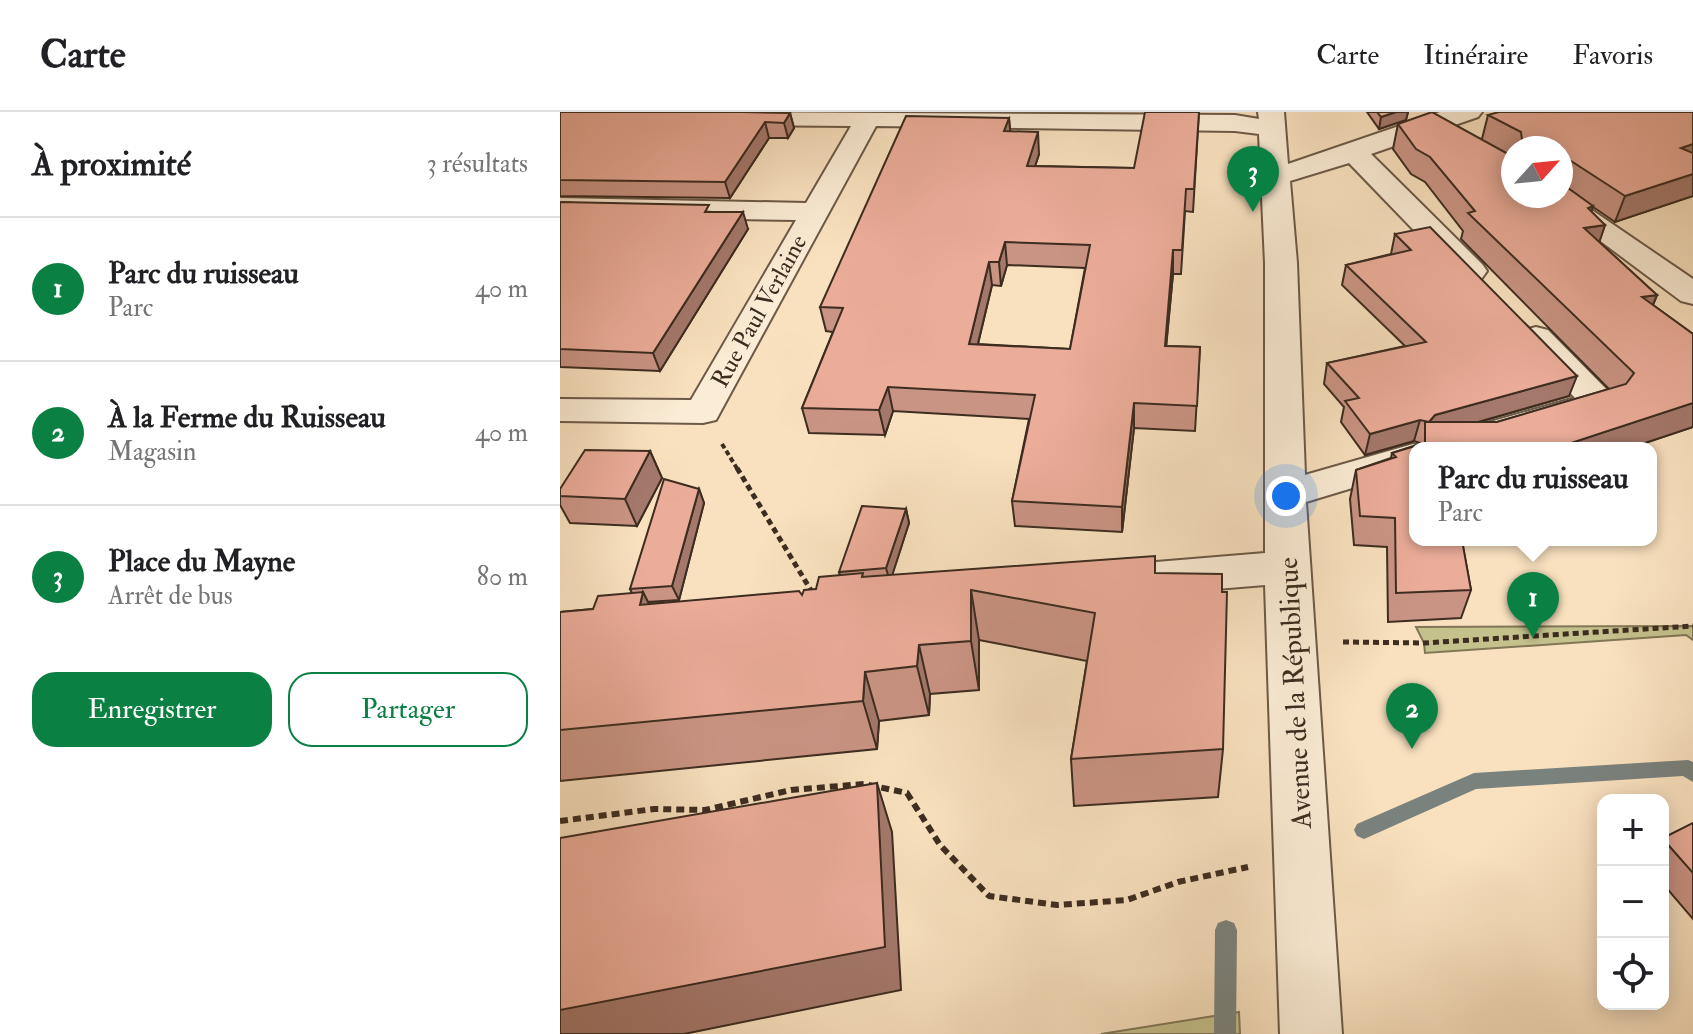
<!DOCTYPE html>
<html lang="fr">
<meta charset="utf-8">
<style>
body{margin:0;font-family:"IM FELL Double Pica",serif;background:#f6f6f6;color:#202124}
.controls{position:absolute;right:24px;bottom:24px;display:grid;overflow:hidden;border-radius:16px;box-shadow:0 4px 20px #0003}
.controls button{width:72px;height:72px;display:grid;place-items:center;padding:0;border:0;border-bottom:2px solid #e0e0e0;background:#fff;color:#202124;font:40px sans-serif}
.compass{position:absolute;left:941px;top:24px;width:72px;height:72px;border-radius:50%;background:#fff;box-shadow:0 4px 20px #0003;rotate:63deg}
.you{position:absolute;left:726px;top:384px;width:28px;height:28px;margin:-20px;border:6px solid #fff;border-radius:50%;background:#1a73e8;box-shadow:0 0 0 12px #1a73e833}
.badge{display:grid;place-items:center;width:52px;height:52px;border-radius:50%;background:#0b8043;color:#fff;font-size:26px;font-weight:700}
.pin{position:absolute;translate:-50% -66px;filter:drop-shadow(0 2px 4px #0008)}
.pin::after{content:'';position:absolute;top:42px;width:28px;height:24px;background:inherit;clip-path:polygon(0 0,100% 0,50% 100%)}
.popup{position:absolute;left:849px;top:330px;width:248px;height:104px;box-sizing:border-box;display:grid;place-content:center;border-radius:16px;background:#fff;filter:drop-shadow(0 2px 6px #0005);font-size:26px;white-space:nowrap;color:#757577}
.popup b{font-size:30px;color:#202124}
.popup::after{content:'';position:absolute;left:50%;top:100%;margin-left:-16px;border:16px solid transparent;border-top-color:#fff}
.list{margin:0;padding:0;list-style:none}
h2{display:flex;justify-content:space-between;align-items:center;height:104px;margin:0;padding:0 32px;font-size:34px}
h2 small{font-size:26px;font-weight:400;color:#757577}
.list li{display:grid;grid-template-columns:52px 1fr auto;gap:24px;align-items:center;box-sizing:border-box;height:144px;padding:0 32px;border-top:2px solid #e0e0e0}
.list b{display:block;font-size:30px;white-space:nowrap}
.list p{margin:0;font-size:26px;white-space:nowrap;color:#757577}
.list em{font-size:26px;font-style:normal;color:#757577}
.actions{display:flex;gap:16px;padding:24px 32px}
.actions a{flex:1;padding:18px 0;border:2px solid #0b8043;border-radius:24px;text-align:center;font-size:28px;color:#0b8043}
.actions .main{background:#0b8043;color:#fff}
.icon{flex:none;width:44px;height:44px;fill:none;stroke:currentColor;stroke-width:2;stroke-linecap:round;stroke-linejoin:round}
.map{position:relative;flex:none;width:1133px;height:922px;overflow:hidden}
header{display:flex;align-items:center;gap:48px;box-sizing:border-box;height:112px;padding:0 40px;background:#fff;border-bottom:2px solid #e0e0e0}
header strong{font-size:38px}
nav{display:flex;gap:44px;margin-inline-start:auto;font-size:28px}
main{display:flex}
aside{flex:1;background:#fff}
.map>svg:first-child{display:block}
</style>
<header>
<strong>Carte</strong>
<nav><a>Carte</a><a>Itinéraire</a><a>Favoris</a></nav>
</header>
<main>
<aside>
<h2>À proximité<small>3 résultats</small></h2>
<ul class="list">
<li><span class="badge">1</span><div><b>Parc du ruisseau</b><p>Parc</p></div><em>40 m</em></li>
<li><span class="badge">2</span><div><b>À la Ferme du Ruisseau</b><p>Magasin</p></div><em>40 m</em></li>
<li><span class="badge">3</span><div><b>Place du Mayne</b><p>Arrêt de bus</p></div><em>80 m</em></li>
</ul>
<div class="actions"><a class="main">Enregistrer</a><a>Partager</a></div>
</aside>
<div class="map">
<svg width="1133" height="922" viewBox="0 0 1133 922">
<rect width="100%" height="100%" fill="#f9e1bf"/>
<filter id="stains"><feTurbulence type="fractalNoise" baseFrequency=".0025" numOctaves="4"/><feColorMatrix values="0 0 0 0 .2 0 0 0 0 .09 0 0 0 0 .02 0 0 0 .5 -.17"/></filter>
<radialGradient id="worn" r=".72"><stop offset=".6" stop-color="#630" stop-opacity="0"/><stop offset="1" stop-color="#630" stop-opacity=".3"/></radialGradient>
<g fill="#c5c18d" stroke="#817656" stroke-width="2">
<polygon points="1133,514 1133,528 1126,523 865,541 864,531 856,515"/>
<polygon points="679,900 680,922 541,922"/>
</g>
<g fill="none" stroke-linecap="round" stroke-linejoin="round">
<g fill="#7a827e" fill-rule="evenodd">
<polygon points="1128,648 1133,650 1133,670 1123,664 916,677 804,727 797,724 794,718 797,712 914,661"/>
<polygon points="666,808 674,811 677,818 676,922 654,922 655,818 658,811"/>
</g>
<defs>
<g id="minor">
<polygon points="164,0 675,3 699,7 698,0 724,0 728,52 880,0 922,0 918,5 811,42 922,152 927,159 922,166 911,169 900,166 789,51 730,69 737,151 745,363 853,332 865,336 870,327 1015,286 959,225 964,218 976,215 988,218 1059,290 1053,298 927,336 855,336 855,357 746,390 782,922 720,922 705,473 584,483 568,478 562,467 568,456 584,451 705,441 705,151 699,22 675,19 316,14 156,308 143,311 0,309 0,287 131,288 236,108 0,104 0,86 246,91 291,14 173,13 164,10 160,5"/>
<polygon points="1001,77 1133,167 1133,192 1121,189 980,84 1001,84"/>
</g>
</defs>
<use href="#minor" stroke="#6c5948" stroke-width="4"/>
<polyline stroke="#3d2c20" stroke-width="4" stroke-dasharray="5 3" stroke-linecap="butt" points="162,332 178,358"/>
<g stroke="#3d2c20" stroke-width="5" stroke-dasharray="6 4" stroke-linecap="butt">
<polyline points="177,356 252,480"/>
<polyline points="783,530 864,531 1133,514"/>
</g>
<polyline stroke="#3d2c20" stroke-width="6" stroke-dasharray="8 5" stroke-linecap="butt" points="0,709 94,697 145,698 231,678 304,672 347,681 380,733 429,784 497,793 567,788 618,770 688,755"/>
<use href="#minor" fill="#fbecd5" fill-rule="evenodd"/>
</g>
<g fill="#ca9484" stroke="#3d2c20" stroke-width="2" fill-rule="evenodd">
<polygon points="0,0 230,1 234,16 228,26 209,26 170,86 0,84"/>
<path d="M639,0L633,100L625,99L621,162H613L606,234L640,235L635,319L574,316L562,420L455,414L452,389L469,307L333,299L325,323L249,321L242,296L273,220L266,219L260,195L449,6L450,19L479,42L475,54L574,56ZM447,153L525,156L510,237L418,232L432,173L441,174Z"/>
<polygon points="807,0 848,0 846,8 819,17"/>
<path d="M1133,0V84L1055,110L1033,95L1031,100L1045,113L1039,130L1097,183L1093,193L1133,222V315L1070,336H855V428H907L902,430L911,478L901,506L828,510L827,435L794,433L790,387L796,358L831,346L832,341L860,332V331L854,329L805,343L781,310L784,295L764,272L767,251L845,234L782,173L786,153L831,142L835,122L1009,284L919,310H937L1049,277L901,127L903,119L865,70L851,62L833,37L838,12L922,27L928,3ZM953,36H1001V84H953Z"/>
<polygon points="0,90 152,100 188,117 100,259 0,255"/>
<polygon points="90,339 102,366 77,414 10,411 0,393 0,377"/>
<polygon points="139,377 144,391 119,488 88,490 89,492 242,483 256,477 280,463 279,460 346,397 349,411 332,463 595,461 663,637 658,685 514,694 511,647 527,549 419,528 419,578 370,582 369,603 319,609 317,637 0,669 0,500 33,497 72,481 70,477"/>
<polygon points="1133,711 1133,807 1103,772 1103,726"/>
</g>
<g fill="#a4786b" stroke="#3d2c20" stroke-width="2">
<polygon points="836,0 848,0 846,8 819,17 821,5"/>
<polygon points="230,1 234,16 228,26 224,11"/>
<polygon points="449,6 451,27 444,19"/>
<polygon points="205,10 209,26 170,86 165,70"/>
<polygon points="478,20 479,42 468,76 467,54"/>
<polygon points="1133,32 1133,55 1121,36"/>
<polygon points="1007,49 1011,49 1003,75 1001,71"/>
<polygon points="1133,62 1133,84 1055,110 1065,84"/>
<polygon points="1033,94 1026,116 1045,113 1036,140 1015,143 1028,96"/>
<polygon points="183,100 188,117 100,259 93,241"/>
<polygon points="445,130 447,153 441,174 439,150"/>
<polygon points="613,138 613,162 604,258 605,234"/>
<polygon points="429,150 432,173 412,256 409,232"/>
<polygon points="1097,183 1086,210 1082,185"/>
<polygon points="1017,264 1009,284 869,324 869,310 875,303"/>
<polygon points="328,275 333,299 325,323 319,298"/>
<polygon points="574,291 574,316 562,420 562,395"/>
<polygon points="1133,291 1133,315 1070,336 995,336"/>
<polygon points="860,308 854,329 805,343 810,322"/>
<polygon points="90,339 102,366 77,414 65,387"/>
<polygon points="139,377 144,391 119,488 112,474"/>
<polygon points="346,397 349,411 330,470 326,456"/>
<polygon points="411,478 419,528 419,578 411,529"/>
<polygon points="83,480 108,530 80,493"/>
<polygon points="359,533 370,582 369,603 357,554"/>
<polygon points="305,560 319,609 317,637 303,589"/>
<polygon points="317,671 332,720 341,878 124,922 0,922 0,898"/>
</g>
<g fill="#ebac99" stroke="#3d2c20" stroke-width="2" fill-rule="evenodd">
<polygon points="0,0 183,0 230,1 224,11 205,10 165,70 0,68"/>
<path d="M585,0H639L634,77H626L622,138H613L605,234L640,235L637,294L574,291L562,395L452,389L475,283L328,275L319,298L242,296L283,196L260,195L346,4L449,6L444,19L478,20L467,54L574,56ZM445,130L530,133L510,237L409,232L429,150H439Z"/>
<polygon points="817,0 836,0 821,5"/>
<polygon points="872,0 948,42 953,43 953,84 1001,84 1001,71 1033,94 1028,96 1045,113 1024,116 1097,183 1082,185 1133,222 1133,291 996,336 855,336 855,428 902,428 911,478 836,481 835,406 800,404 796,358 836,345 832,341 865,331 865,310 937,310 1066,272 1074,261 908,101 915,99 870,45 856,37 838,12"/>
<polygon points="939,0 1133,0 1133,32 1121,36 1133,41 1133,62 1065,84 1011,49 1007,49 1006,55 1001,56 1001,36 963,36 961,20 928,3"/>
<polygon points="0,90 149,93 145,100 183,100 93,241 0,237"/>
<polygon points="870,115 1017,264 875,303 869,310 860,308 810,322 785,289 799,286 767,251 866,230 786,153 851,138 835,122"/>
<polygon points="25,338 90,339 65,387 0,384 0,377"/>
<polygon points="104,367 139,377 112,474 70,477"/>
<polygon points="302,394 346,397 326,456 279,460"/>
<polygon points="595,444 595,461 662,462 662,480 667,480 663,637 511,647 535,501 411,478 411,529 359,533 357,554 305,560 303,589 0,618 0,500 33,497 38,484 83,480 80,493 239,479 242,483 244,478 256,477 259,465 303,461 302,465"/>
<polygon points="317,671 325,835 0,898 0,726"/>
<polygon points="1133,711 1133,761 1103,727 1103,726"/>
</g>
<g text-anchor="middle" stroke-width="6" stroke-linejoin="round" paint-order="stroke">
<g font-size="24" fill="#3d2c20" stroke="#fbecd5">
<text transform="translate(199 199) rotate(-61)" y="8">Rue Paul Verlaine</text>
</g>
<g font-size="28" fill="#3d2c20" stroke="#fbecd5">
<text transform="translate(734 581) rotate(-93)" y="10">Avenue de la République</text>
</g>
</g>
<rect width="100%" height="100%" filter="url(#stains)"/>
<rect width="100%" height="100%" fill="url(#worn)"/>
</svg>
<div class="controls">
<button>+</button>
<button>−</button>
<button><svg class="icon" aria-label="locate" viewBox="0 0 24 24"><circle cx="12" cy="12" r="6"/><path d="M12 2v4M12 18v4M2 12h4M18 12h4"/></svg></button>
</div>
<svg class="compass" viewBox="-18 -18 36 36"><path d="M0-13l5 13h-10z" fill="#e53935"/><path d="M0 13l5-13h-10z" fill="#757577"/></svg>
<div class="you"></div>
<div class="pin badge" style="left:973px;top:526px">1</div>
<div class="popup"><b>Parc du ruisseau</b>Parc</div>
<div class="pin badge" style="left:852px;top:637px">2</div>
<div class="pin badge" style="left:693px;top:100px">3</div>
</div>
</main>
